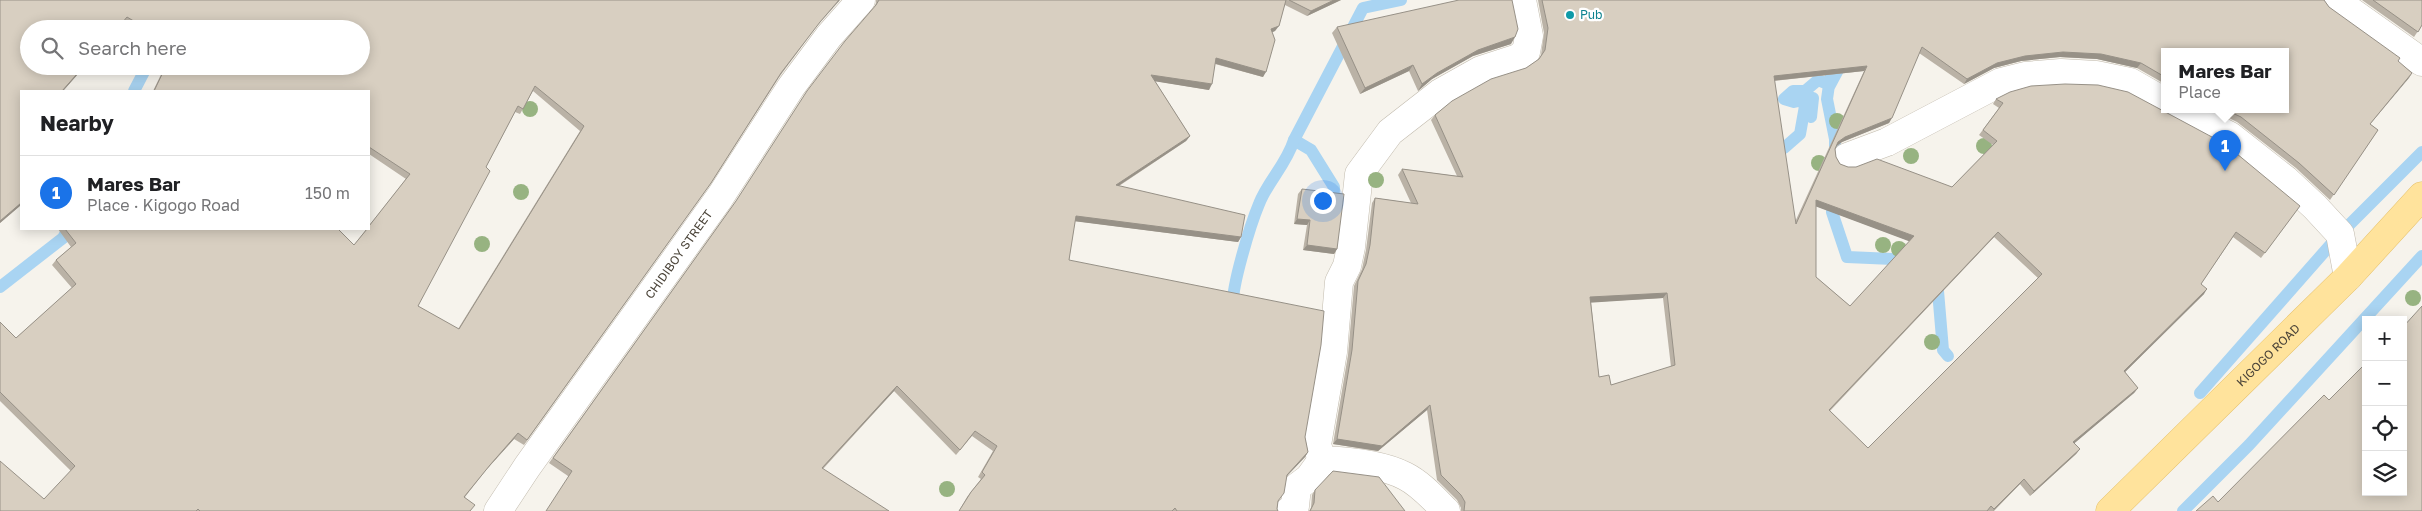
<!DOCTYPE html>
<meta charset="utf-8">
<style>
body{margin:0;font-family:"Golos Text",sans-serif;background:#f6f6f6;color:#202124}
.controls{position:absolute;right:15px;bottom:15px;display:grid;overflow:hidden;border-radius:0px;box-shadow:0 2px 12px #0003}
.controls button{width:45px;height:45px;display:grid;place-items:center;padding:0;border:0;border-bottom:1px solid #e0e0e0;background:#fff;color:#202124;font:25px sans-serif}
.you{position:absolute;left:1322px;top:200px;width:18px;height:18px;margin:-12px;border:4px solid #fff;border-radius:50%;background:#1a73e8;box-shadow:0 0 0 8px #1a73e833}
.badge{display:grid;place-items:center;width:32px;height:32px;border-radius:50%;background:#1a73e8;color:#fff;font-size:16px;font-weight:700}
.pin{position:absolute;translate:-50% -41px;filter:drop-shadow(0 1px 2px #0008)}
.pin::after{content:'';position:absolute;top:26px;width:18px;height:15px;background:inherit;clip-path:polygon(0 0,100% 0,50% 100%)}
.popup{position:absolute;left:2161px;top:48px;width:128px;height:65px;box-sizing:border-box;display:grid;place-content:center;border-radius:0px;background:#fff;filter:drop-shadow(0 1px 4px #0005);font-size:16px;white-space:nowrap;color:#757577}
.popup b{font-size:19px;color:#202124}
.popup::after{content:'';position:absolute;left:50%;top:100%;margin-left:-10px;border:10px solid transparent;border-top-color:#fff}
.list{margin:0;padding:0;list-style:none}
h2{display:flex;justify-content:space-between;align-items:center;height:65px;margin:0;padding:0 20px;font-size:21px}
h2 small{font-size:16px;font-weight:400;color:#757577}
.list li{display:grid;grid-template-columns:32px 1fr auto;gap:15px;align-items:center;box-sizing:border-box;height:75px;padding:0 20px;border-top:1px solid #e0e0e0}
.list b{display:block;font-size:19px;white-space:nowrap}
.list p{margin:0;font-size:16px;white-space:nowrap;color:#757577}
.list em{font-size:16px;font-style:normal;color:#757577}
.icon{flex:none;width:28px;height:28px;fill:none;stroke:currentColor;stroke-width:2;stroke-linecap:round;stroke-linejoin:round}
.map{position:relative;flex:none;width:2422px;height:511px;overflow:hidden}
.search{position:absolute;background:#fff;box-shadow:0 2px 12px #0003;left:20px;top:20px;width:350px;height:55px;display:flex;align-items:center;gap:12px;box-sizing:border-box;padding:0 18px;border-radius:28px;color:#757577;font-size:19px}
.panel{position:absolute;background:#fff;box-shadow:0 2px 12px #0003;left:20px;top:90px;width:350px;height:140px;border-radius:0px}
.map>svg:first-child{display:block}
</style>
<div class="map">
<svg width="2422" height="511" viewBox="0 0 2422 511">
<rect width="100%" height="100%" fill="#f6f3ec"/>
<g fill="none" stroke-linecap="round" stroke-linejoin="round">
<g stroke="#a9d4f2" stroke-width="12">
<polyline points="1830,78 1827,99 1835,139 1835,152"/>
<polyline points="134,91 147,66"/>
<polyline points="1294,140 1311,150 1334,187 1333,209"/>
<polyline points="1768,152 1784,148 1800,134 1805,106 1811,117 1813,98 1794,102 1784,99 1793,91 1805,91 1818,80 1830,85 1838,70 1839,59"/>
<polyline points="1833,197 1832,212 1847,257 1893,259 1909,265"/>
<polyline points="1932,283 1938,291 1943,350 1948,356"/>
<polyline points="0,287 63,238 68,229"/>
<path d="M1233,309C1230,290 1251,223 1259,204C1268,181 1286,165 1294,140L1363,8L1401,0"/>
<polyline points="2200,393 2340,234 2422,152"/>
<polyline points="2183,511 2249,445 2422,256"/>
</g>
<defs>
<g id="minor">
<polyline points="2335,0 2422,62"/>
<polyline points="2179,110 2230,136 2286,180 2315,207 2340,234 2348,277"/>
<polyline points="1847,157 1887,142 2001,82 2025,76 2061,73 2096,75 2130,82 2165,102"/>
<path id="s1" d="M498,511L527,467L720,197L791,87L829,36L861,0"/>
<polyline points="1289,511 1295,506 1297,487 1309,478 1322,460"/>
<path d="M1446,511C1434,499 1421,484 1405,476C1382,464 1348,461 1322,460L1317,445L1333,352L1339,282L1347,266L1351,247L1359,174L1390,132L1440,93L1481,70L1518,58L1526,52L1529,36L1522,0"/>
</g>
<g id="major">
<path id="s2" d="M2110,511L2348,277L2422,196"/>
</g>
</defs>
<use href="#minor" stroke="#c2bbae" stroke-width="29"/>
<use href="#major" stroke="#e6c16a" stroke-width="29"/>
<use href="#minor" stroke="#fff" stroke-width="28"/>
<use href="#major" stroke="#ffe39c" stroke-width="28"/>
</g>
<g fill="#97b381">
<circle cx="530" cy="109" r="8"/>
<circle cx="1837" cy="121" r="8"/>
<circle cx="1984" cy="146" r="8"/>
<circle cx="1911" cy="156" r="8"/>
<circle cx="1819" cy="163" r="8"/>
<circle cx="1376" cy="180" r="8"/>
<circle cx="521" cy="192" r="8"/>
<circle cx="482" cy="244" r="8"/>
<circle cx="1883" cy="245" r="8"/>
<circle cx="1899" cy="249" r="8"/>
<circle cx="2413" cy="298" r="8"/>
<circle cx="1932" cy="342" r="8"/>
<circle cx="947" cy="489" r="8"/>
</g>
<g fill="#bab2a6" fill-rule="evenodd">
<path d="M0,0L816,27L780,76L711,183L524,445L514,439L486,470L465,497L471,511H0L44,499L71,471L0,401V322L16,338L72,288L52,265L56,260L71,247L58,229H338L354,245L406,179L369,154V91H153L165,66H361V29H135L124,22L118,29H29V66H85L63,91H21V205L0,223ZM533,91L580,131L458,329L418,306L486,167L515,112L520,114Z"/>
<polygon points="876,0 1341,0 1307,16 1285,5 1275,31 1272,32 1263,77 1215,64 1209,90 1155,81 1190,136 1186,141 1119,186 1241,237 1238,242 1075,221 1069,260 1305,437 1308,452 1305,457 1287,476 1278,501 1277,509 1278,511 959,511 967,497 981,479 978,477 993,451 972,436 956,455 894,391 823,469 568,476 549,463 874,8 876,3"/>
<path d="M1538,0H2324L2329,7L2412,73L2370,124L2378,130L2330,200L2296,168L2237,122L2213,110H2285L2165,52V84L2137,68L2097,59L2060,57L2021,61L1994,68L1964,84L1919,53L1889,123L1842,142L1837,146L1835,149L1836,157L1840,164L1848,167L1952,187L1993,145L1979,135L1999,108L1993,104L1996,99L2300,206L2261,258L2233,237L2201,284L2204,294L2125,372L2138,388L2134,393L2074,443L2080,449L2076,454L2030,496L2020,484L1994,511H1461V508L1457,500L1437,480L1427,410L1378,451L1333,444L1348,355L1354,286L1362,269L1366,250L1372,203L1375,198L1411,203L1398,175L1402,169L1457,176L1431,120L1435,115L1526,68L1539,59L1541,55L1544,33ZM1864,71L1795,222L1774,81ZM1816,206L1910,241L1850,306L1816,277ZM1994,237L2038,278L1868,448L1830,411ZM1663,298L1671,367L1611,385L1599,377L1591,302Z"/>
<polygon points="2362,0 2422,0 2422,25 2414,37"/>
<polygon points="1337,27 1511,44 1473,56 1432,79 1418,91 1409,71 1360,94 1332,33"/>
<polygon points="1302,189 1337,249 1334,254 1303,250 1307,225 1294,224 1298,194"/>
<polygon points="1315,490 1405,511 1309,511 1311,508 1312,495"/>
</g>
<g fill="#979187">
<polygon points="839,0 840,0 816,27 820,22"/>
<polygon points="1334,0 1341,0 1307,16 1311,11"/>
<polygon points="1279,26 1275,31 1268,34 1271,29"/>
<polygon points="1515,37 1511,44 1473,56 1432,79 1418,91 1422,84 1437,73 1478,50"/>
<polygon points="2063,52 2101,54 2141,63 2137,68 2097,59 2060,57 2021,61 1994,68 1964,84 1967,79 1997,63 2025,56"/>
<polygon points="1216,58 1266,72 1263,77 1213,63"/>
<polygon points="1413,65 1409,71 1360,94 1365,88"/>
<polygon points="84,66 85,66 63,91 62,91"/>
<polygon points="1867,66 1864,71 1770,81 1774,76"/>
<polygon points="2412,73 2409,78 2366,129 2370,124"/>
<polygon points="1151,75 1212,84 1209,90 1147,80"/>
<polygon points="1892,118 1889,123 1842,142 1835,147 1838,142 1845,137"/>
<polygon points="1190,136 1186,141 1112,190 1116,185"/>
<polygon points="1816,200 1914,236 1911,242 1812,205"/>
<polygon points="21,203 21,205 0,223 0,221"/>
<polygon points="1076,216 1241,237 1238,242 1073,221"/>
<polygon points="1297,219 1310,220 1307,225 1294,224"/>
<polygon points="1998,232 1994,237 1825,415 1829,410"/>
<polygon points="1307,245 1337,249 1334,254 1303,250"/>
<polygon points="2207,289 2204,294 2121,376 2124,371"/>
<polygon points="1667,293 1663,298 1586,303 1590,297"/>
<polygon points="897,386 894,391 818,473 822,468"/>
<polygon points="2138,388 2134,393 2070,447 2073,442"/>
<polygon points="1430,405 1427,410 1378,451 1333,444 1337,439"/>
<polygon points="518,433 514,439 486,470 490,465"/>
<polygon points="2080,449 2076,454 2030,496 2034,491"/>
<polygon points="1308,452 1305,457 1283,480 1287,475"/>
<polygon points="2024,479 2020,484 1993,511 1994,509"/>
</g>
<g fill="#d8cfc1" stroke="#979187" fill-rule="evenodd">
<path d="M0,0H839L820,22L781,73L711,183L527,440L518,433L490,465L464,497L475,505L470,511H200L198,509L196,511H0V461L44,499L75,466L0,392V322L16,338L76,284L56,260L76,243L65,229H338L354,245L367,229H369V226L410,174L369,147V91H154L166,66H361V29H147L127,17L117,29H29V66H84L62,91H21V203L0,221ZM535,86L584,126L459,329L418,306L490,171L486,167L518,106L523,109Z"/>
<polygon points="879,0 1286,0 1279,26 1271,29 1275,40 1266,72 1216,58 1212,84 1151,75 1190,136 1116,185 1245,215 1241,237 1076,216 1069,260 1324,311 1321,345 1305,437 1308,452 1287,475 1284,493 1278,501 1277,509 1278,511 1177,511 1175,508 1172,511 959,511 971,492 985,475 982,472 997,446 975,431 960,450 897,386 822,468 889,511 546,511 572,471 553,458 736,201 807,91 845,41 876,5"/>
<polygon points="1289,0 1334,0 1311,11"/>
<polygon points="1459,0 1512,0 1518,29 1515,37 1478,50 1437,73 1422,84 1413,65 1365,88 1337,27"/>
<path d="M1542,0H2324L2329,7L2400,58L2398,61L2412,73L2370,124L2378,130L2334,195L2299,163L2241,117L2226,110H2285V52H2165V77L2141,63L2101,54L2063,52L2025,56L1997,63L1967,79L1922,47L1892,118L1845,137L1838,142L1835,149L1836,157L1840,164L1848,167H1856L1877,159L1952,187L1997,141L1983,130L2003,103L1996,99L2010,92L2031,86L2065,84L2098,85L2128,92L2225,144L2300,206L2265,253L2236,232L2201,284L2207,289L2124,371L2138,388L2073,442L2080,449L2034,491L2024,479L1994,509L1991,506L1987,511H1464L1465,502L1461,495L1441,475L1430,405L1382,446L1337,439L1352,350L1358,281L1366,264L1370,245L1375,198L1418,204L1402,169L1463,177L1435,115L1452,101L1491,79L1526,68L1539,59L1545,50L1548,28ZM1867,66L1796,224L1774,76ZM1816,200L1914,236L1850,306L1816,277ZM1998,232L2042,274L1868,448L1829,410ZM1667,293L1675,365L1611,385L1609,375L1599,377L1590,297Z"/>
<polygon points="2373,0 2422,0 2422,25 2418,32"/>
<polygon points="1302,189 1344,194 1337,249 1307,245 1310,220 1297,219"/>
<polygon points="2422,306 2422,511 2196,511 2213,496 2218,502 2324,395 2329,400 2366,363 2366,492 2403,492 2403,327"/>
<polygon points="1333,471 1379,477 1405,511 1310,511 1314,503 1315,490"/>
</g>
<circle fill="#0f9aa8" stroke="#fff" stroke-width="2" cx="1570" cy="15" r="5"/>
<g text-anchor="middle" stroke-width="4.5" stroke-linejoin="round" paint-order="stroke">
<g font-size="12" fill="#0d838f" stroke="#fff" text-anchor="start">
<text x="1580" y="19">Pub</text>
</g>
<g font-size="12" fill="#4b4439" stroke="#fff">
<text dy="4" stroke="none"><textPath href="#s1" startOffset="314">CHIDIBOY STREET</textPath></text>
<text dy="4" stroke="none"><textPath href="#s2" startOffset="222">KIGOGO ROAD</textPath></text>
</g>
</g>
</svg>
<div class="controls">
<button>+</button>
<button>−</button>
<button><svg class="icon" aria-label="locate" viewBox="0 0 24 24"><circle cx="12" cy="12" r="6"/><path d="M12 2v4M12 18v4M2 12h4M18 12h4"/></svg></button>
<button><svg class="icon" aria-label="layers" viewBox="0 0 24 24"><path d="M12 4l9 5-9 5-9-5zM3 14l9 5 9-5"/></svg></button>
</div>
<div class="you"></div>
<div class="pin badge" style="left:2225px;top:171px">1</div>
<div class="popup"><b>Mares Bar</b>Place</div>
<div class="search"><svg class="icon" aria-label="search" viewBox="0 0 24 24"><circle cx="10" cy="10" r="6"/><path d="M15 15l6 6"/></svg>Search here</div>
<section class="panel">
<h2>Nearby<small></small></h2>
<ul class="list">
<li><span class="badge">1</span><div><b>Mares Bar</b><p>Place · Kigogo Road</p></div><em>150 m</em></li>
</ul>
</section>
</div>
